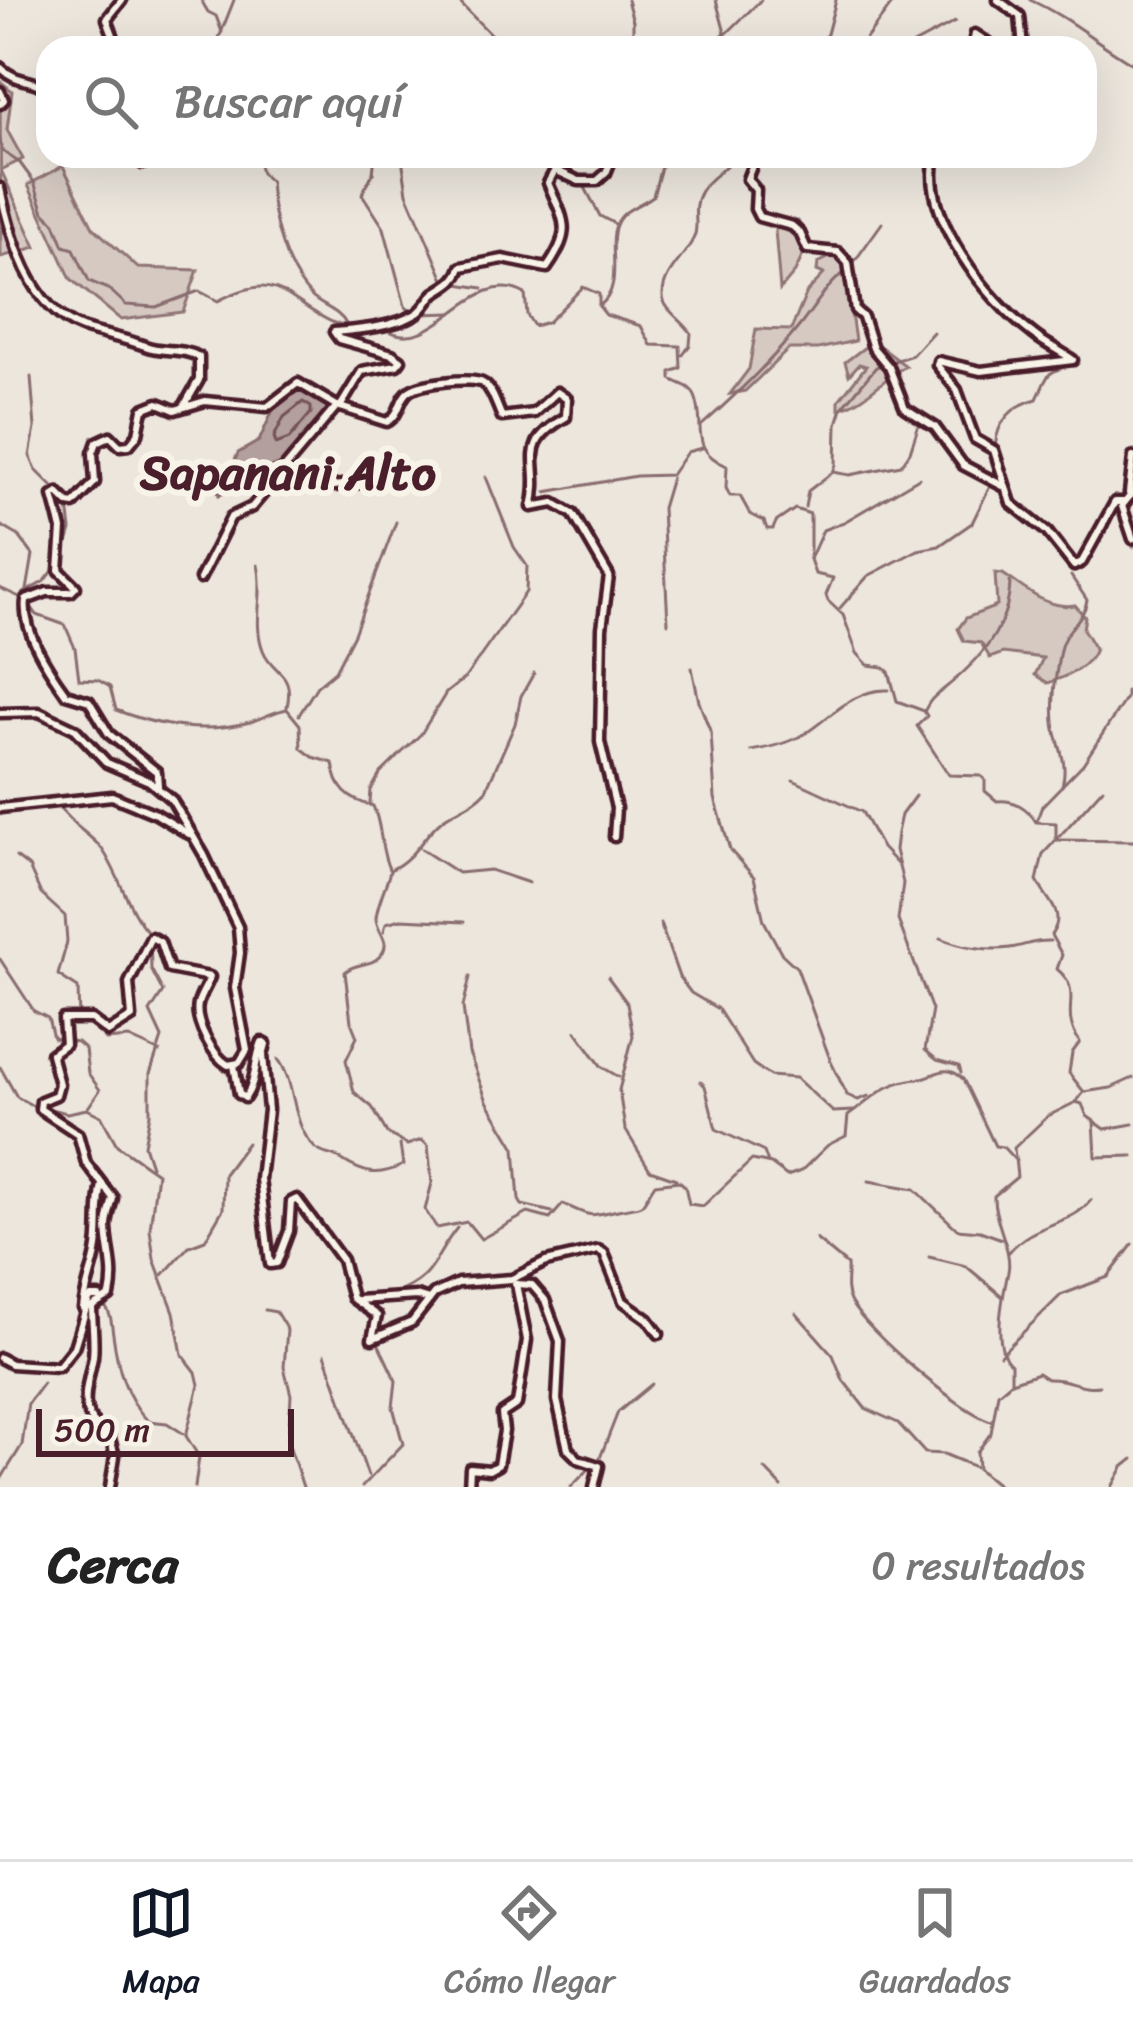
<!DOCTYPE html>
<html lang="es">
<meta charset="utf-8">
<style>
body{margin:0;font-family:Sriracha,sans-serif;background:#f2f2f2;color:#222}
.scale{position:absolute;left:36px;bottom:30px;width:258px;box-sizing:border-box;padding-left:12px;border:6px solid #4a1f2b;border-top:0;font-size:33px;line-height:42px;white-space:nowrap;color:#4a1f2b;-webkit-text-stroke:9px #f7f3e8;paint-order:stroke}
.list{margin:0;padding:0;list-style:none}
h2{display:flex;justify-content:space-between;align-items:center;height:156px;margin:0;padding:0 48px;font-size:51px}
h2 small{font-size:39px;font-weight:400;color:#767676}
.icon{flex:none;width:66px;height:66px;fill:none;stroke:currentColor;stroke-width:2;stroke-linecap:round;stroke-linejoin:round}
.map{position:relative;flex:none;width:1133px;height:1487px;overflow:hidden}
.search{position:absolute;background:#fff;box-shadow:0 12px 48px #0002;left:36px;right:36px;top:36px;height:132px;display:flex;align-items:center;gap:30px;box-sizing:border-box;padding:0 42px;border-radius:36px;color:#767676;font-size:45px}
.sheet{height:372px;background:#fff}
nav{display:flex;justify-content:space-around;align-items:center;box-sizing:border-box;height:168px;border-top:3px solid #e0e0e0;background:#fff;font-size:33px;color:#767676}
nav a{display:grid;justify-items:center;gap:6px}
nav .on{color:#111827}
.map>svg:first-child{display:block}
</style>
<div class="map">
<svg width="1133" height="1487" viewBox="0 0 1133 1487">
<rect width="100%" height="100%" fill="#ece6dd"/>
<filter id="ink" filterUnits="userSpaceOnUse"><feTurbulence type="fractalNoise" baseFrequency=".00833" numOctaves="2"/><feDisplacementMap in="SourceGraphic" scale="24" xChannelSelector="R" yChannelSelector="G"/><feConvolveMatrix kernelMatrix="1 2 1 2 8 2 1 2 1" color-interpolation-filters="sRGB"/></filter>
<g filter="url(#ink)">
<g fill="#d5c9c2" stroke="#907476" stroke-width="3">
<polygon points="0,81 12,91 7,130 23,159 1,170 36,247 1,257"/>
<polygon points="63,166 93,227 138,268 198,270 183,312 121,320 71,279 28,185"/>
<polygon points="798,221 809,242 795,272 780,290 775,230 782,222"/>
<polygon points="834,255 844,265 855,341 818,349 789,349 745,391 730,394 749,369 756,329 791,330 807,292 824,274 817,271 818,263"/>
<path d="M873,341L906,366C882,379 866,401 839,409V400L866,366L859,364L849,375L845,362Z"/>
<path d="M995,573L1003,574C1026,589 1047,610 1075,605L1085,617L1083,629L1095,649C1088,669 1066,676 1048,683L1035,675L1043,658L1003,653L990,658L981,643L964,641L958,629L966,618L997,606Z"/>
</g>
<polygon fill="#b39f9d" stroke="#896c6f" stroke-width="3" points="297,385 332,407 287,456 286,462 271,468 261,492 237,488 219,495 215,480 228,465 233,465 238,453 259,441 273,410"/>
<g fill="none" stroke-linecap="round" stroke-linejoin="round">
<polygon stroke="#745259" stroke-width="3" points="303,402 311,407 311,413 289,439 276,444 274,437 284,417"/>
<g stroke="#896c6f" stroke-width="3">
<polyline points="201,0 208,12 216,16 222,32"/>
<polyline points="457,0 504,48"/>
<polyline points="627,0 633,21 633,48"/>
<path d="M1030,0C1068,17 1097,43 1133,64"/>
<polyline points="724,36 761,0"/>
<polyline points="215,48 234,0"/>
<polyline points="661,48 672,48"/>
<polyline points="707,48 725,33 716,0"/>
<polyline points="816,48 827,34 836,0"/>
<polyline points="859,48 895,0"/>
<polyline points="906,48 955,22"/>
<path d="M0,139L2,151L20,163L34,182L44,212L55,223L64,246L74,249L89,281L110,290L126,305L156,307L199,291L218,301C281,268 284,301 334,323C342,326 354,326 363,328"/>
<path d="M257,156L261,173L270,181C272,218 284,267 310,295C321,307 338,309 346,324"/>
<polyline points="375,156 373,173 362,194 384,228 405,306 411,312"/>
<polyline points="555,156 579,176 600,216 615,224"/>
<polyline points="402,158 407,193 445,282 483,288"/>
<polyline points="852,265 882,223"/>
<path d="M599,306C625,288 607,246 616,225C622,209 641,205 653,196L664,156"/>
<polyline points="420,314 452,313"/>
<path d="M384,328C434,362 472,263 525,294L527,315L534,326L548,322L583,287L599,294V306L606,315L641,326L651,345L680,346L681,368L671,372V379C680,385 691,385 695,396C707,425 687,449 727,466L726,488L730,496H740L750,514L764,521L767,529H773L776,522L795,509L810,514V559L815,574L833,578L826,595L828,601L843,615L857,653L868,665L883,667L889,672L897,701L924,711L927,716L917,726L949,775L981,776L985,780V791L997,801C1014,799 1028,808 1036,822L1056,823V840L1043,854L1037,881C1047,901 1067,913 1051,935L1062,955L1057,969C1086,993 1057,1011 1080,1042L1072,1053L1069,1073L1084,1092L1076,1102L1048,1116L1014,1148L1017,1177L994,1196C993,1221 1013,1249 1008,1272C1003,1297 991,1347 1011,1364V1382L998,1393L991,1433L977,1452L978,1469L1000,1487"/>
<path d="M683,355L690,345L691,333C684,321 663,310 663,296C662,272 687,256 694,237C700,223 690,209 701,191C710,175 725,172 733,156"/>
<polyline points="31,377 35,428 30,456 36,470 59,493"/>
<path d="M701,426C737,394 772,361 802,323C817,304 825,287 845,272"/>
<path d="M995,447C997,422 1012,405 1037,399C1049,374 1043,374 1072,364"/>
<path d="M1133,450C1124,470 1128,488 1119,506L1133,547"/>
<polyline points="833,472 850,475 901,465 910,452 918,427"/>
<polyline points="546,492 636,476 671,475 687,452 702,448"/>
<polyline points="805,507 808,491 833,472 836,465 837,424 842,408 876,367 912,355 933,332"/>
<polyline points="0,525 19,536 33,555 27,590"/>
<polyline points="810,559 823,530 844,522 919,478"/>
<polyline points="62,560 71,530 68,506"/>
<path d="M258,565C265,594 252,621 263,650C272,674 295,670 287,707"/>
<path d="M0,588L26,600L37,615L65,625L75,648L79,679L98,680L110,687L116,710C159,727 205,734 250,722C263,718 275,711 287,709L300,725L301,748L313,757L333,763C336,789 348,800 373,806C383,827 379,850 390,871C387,884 376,906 376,919C377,932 393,942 380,956C371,967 355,962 345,972L351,1022L357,1037L346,1060L354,1092L372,1107L387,1133L407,1145L422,1140L428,1146L432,1183L425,1210L437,1228L467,1222L481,1239L528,1213L550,1219L563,1204C592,1217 586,1217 618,1210C648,1203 637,1212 655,1184L679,1181L685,1186L689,1204L703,1206L752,1160L771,1164L787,1176L801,1171L828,1145L846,1136L848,1116C875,1097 883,1083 917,1079C937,1076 945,1062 963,1079L995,1146L1003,1147L1016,1161"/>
<polyline points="22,594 45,581 56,567"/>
<polyline points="840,608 868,576 918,550 939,546 972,523 995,476 992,456"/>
<polyline points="668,623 662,508 671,478"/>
<polyline points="692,668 699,702 711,733 715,798 730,850 754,877 764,921 782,954 797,968 831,1062 847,1095 858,1100 869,1096"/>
<path d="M925,710C930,699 935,696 944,689C979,661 1009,628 1010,582"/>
<polyline points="299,715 317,686 335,671 354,634 396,522"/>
<path d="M751,751C769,748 790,743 806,733C832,716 855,688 889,690"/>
<polyline points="793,780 862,812 882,848 898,865"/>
<path d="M1062,786C1068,765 1060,750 1055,729C1051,708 1056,672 1060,650C1064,629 1084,621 1087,600L1071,576"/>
<polyline points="915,796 901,815 897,833 895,850 903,883 898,920 932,1010 925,1050 937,1060 959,1066 961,1073"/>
<polyline points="370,803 371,790 380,774 421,734 446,693 465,678 526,592 527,566 514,547 486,477"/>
<path d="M61,809C71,825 90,834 102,849C120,875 129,914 150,934L151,969L163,992L150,1012L162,1038L150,1074V1114L144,1145L151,1166"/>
<polyline points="1037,820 1042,806 1083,764 1126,698 1126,691"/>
<polyline points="1057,839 1103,788"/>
<polyline points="1057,840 1133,841"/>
<polyline points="421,849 458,873 490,870 529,883"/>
<polyline points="16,857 29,867 41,894 65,916 67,942 58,975 78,988 79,1020 90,1024 106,1040 129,1038 160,1052"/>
<path d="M390,870C415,859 422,836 442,820C456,809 473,806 485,792L515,724L521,696L534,673"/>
<polyline points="660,923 679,977 691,993 718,1009 753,1064 770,1076 796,1078 833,1112 853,1111"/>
<polyline points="384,931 386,923 401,919 464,922"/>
<path d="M941,938C961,947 989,951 1010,948C1026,946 1033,940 1050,941"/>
<polyline points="0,959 34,1011 48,1018 53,1038 77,1042 85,1049 88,1073 100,1090 87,1109"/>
<polyline points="470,977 463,1007 469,1053 487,1101 515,1148 519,1200 522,1205 552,1212"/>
<polyline points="608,977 627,1003 633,1036 619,1090 625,1129 650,1170 676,1179"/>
<polyline points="576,1031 602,1067 619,1077"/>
<path d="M278,1059C297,1084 290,1123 315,1148C322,1155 333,1154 342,1160C364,1174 378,1177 403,1165L400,1145"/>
<polyline points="0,1067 17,1097 37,1108"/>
<polyline points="700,1081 705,1086 716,1129 764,1152 768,1163"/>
<polyline points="1084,1092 1111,1088 1133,1078"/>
<polyline points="1076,1102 1082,1104 1087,1116 1105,1129 1133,1124"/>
<polyline points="46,1108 67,1113 87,1109 101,1116 117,1145 157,1173 150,1229 154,1259 174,1312 182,1354 196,1372 199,1385 186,1436 199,1457 195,1487"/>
<polyline points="1094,1121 1096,1157 1133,1156"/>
<polyline points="869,1181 915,1189 957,1229 980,1231 1002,1239"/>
<path d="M816,1239L847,1265C848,1278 844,1289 850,1301C864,1329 963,1415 992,1421"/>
<path d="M1009,1252C1035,1221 1071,1226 1091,1200"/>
<polyline points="929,1257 966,1266 1003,1297"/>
<polyline points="163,1275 189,1246 205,1240 223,1209 224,1174 247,1143"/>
<path d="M391,1295C437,1278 431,1260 457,1228"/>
<path d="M105,1306C112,1316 111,1322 113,1334C117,1365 125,1398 148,1421L167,1423L184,1434"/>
<polyline points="265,1310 276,1312 287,1330 284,1367 291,1395 288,1442 303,1487"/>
<polyline points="796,1313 833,1355 843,1380 865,1408 898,1423 925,1453 944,1454 975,1467"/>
<polyline points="325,1354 368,1476"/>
<polyline points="1000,1355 1061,1295 1108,1277 1133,1244"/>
<path d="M1011,1382L1038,1373L1047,1379C1070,1378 1080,1389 1099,1386"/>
<polyline points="765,1469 782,1487"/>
<polyline points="0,1481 22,1445 28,1403 43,1383"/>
<polyline points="362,1487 403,1444 393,1407 396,1381 379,1345"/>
<polyline points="571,1487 600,1458 618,1412 652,1384"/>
<polyline points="1112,1487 1123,1467 1133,1459"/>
</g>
<defs>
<g id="minor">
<polyline points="998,0 1020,16 1023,48"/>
<polyline points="118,48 107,19 122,0"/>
<polyline points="972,48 975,34 996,48"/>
<path d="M0,67C18,85 36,77 48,92"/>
<polyline points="0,91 4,100 0,104"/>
<polyline points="130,156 143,164 158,156"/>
<polyline points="756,156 747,179 756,190 755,209 759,217 792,226 800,233 807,249 838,252 848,263 855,310 863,317 873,348 889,367 905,408 935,427 963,465 1003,486"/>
<path d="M935,156C921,217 987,300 1033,334C1045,344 1061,351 1073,360L981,371L938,361L937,365L957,390L975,439L994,450L1011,503L1047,532L1074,566L1082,562L1115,502H1123"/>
<path d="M0,188C10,236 30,309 82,328C103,335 124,338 145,346C162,353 182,347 199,357V380L184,406"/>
<path d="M340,407L362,371L397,365L401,360L392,354L339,339L334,332C359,330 394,327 416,314C425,309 428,299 435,293C447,285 457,281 461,267L503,259L547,268C573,231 565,222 548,183L555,170L579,181H597L606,173L613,156"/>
<polyline points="273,478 280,484 316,488 368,482 385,474 399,473"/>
<polyline points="1133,492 1122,506 1133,539"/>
<polyline points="1129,493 1133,457"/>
<polyline points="200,579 231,517 252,507 337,406"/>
<path d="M0,713L39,712L75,729L107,763L149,781L172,800L204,855L238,927L240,953L235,988L247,1050L239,1063L228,1065C213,1056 194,1022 198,1004C200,995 207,986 210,977L169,969L160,942L151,937L129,983L132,1017L108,1032L91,1019H63L65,1044L51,1054L59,1084L56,1095L41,1101L40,1109L78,1134L86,1163L113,1198C111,1207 107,1218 107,1227C108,1253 116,1268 110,1296L92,1307C92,1323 95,1341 93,1357C87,1390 74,1415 109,1435L115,1456L110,1487"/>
<path d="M158,786L157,772L109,734L89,701L66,694C48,669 22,631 26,600L47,592H71L76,587L59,570L62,529L53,496L58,493L68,503L74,504L95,482L93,453L97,442L110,436L120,446L129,445L138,434L143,409L158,403L175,410L205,401L267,407L298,383L337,406L387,422C401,414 398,401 408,392C417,383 473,376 484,384C493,390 497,407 502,417L534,413L557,392L567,399L566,417C514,447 544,461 532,507L554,503L573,514L609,576L602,628L600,742L616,808L614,837"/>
<polyline points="0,808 112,796 156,814 189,834"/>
<path d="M234,1065L239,1094L245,1098C257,1081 254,1061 262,1042L266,1044L263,1055L268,1110L260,1179L270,1264L277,1263L289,1231L291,1202L297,1199L342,1260L352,1298L377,1316L372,1339L412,1322L434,1294L458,1283L512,1279L546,1262L598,1250L604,1253L623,1301L648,1319L659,1334"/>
<polyline points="515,1284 532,1285 545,1300 560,1341 557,1400 568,1449 578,1459 599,1466 594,1487"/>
<polyline points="358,1300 416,1296 429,1300"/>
<path d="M83,1309C85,1288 92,1273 96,1253C101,1230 96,1208 102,1185"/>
<polyline points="0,1358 11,1364 58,1367 74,1347 88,1302 91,1297 99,1297"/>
<polyline points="469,1487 470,1468 489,1470 498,1465 504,1431 502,1414 517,1404 527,1340 516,1284"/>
</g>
</defs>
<use href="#minor" stroke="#4a1f2b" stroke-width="15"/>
<use href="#minor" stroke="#f7f3e8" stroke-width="6"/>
</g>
</g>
<g text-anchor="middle" stroke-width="12" stroke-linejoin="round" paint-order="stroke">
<g font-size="48" font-weight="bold" fill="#4a1f2b" stroke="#f7f3e8">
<text x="288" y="489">Sapanani Alto</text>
</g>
</g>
</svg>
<div class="scale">500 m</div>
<div class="search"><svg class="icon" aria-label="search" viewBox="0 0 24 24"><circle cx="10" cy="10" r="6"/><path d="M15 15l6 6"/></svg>Buscar aquí</div>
</div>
<section class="sheet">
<h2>Cerca<small>0 resultados</small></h2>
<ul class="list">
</ul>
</section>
<nav>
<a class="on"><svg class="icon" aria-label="map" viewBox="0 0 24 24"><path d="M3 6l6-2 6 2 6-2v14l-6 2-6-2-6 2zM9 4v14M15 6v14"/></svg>Mapa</a>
<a><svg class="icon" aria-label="directions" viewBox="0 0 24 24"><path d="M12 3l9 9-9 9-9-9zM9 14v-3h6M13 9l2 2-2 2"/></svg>Cómo llegar</a>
<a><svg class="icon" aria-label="saved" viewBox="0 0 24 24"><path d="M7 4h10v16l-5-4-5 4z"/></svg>Guardados</a>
</nav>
